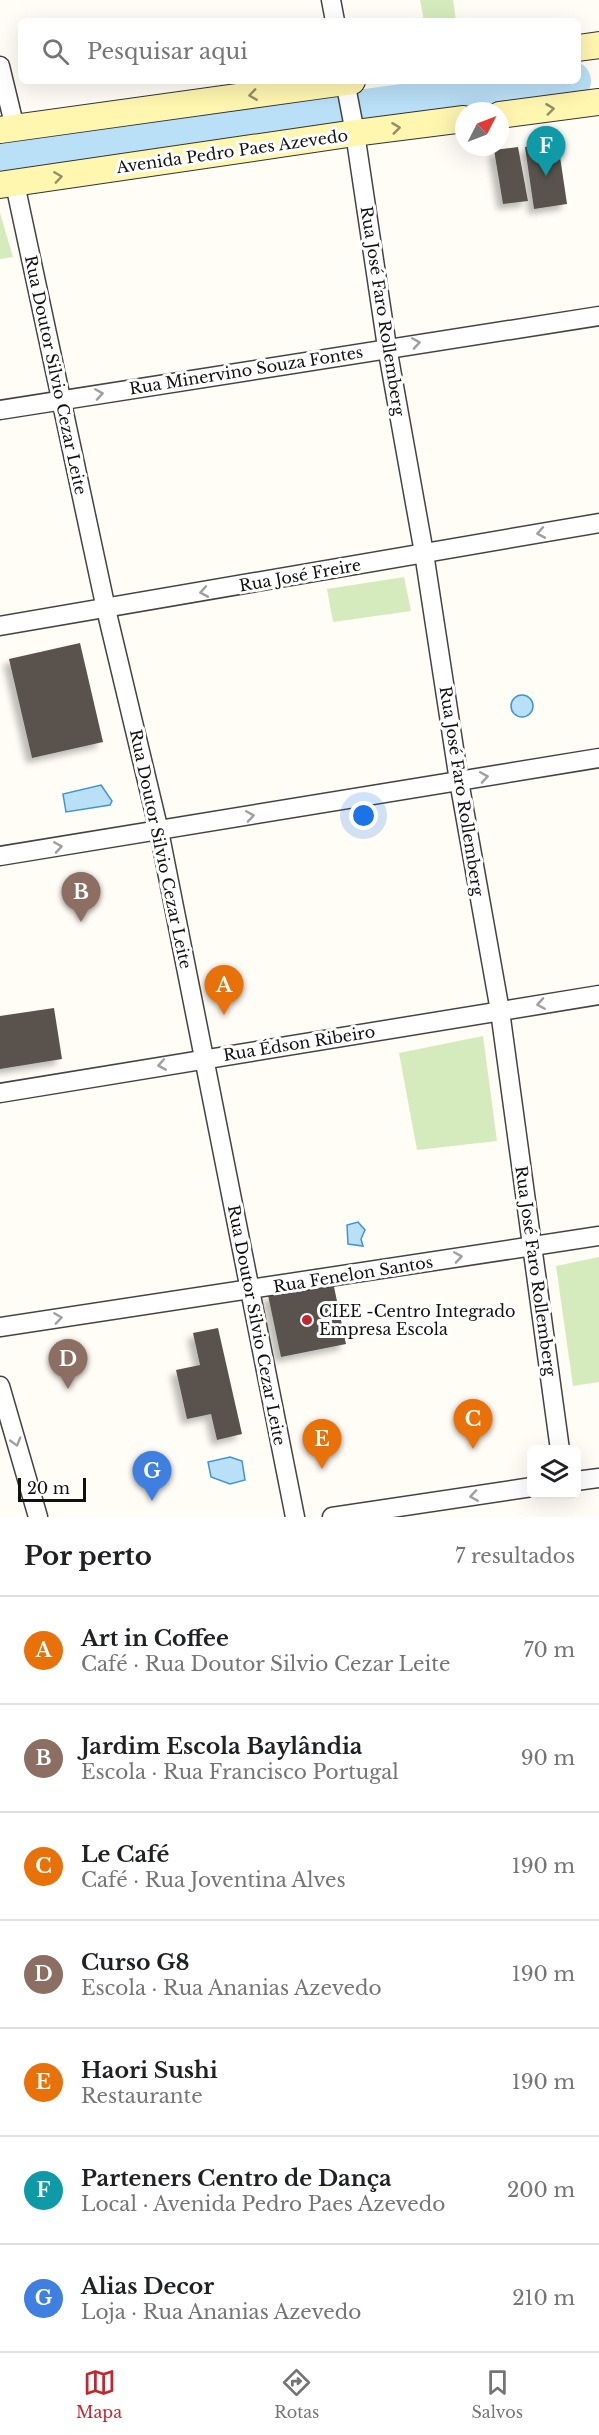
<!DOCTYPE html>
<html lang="pt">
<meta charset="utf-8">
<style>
body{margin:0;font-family:"Libre Baskerville",serif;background:#f2f2f2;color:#202124}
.controls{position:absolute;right:18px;bottom:18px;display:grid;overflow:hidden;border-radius:9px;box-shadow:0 6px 24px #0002}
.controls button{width:54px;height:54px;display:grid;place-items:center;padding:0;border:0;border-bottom:2px solid #e0e0e0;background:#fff;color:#202124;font:30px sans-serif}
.compass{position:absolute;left:455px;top:102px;width:54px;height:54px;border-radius:50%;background:#fff;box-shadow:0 6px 24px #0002;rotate:48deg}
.scale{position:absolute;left:18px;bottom:15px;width:68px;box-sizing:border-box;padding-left:6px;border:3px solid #111;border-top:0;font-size:16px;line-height:21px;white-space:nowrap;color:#111;-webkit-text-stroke:4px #fff;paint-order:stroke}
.you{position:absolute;left:364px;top:816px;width:21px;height:21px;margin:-15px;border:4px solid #fff;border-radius:50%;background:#1a73e8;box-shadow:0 0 0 9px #1a73e833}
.badge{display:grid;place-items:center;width:39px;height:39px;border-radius:50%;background:#c4262e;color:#fff;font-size:20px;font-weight:700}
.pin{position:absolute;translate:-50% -50px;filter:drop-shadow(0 2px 3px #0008)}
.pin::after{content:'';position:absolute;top:32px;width:21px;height:18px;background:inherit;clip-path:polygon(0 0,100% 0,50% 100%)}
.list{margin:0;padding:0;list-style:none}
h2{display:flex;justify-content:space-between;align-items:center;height:78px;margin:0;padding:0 24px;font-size:26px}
h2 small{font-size:20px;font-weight:400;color:#757577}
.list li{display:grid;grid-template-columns:39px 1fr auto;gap:18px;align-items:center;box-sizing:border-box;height:108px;padding:0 24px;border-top:2px solid #e0e0e0}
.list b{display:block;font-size:22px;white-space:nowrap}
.list p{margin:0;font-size:20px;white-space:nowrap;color:#757577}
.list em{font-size:20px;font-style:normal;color:#757577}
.icon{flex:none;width:33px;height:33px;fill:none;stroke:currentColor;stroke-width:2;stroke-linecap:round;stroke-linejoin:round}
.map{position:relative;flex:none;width:599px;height:1517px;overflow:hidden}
.search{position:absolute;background:#fff;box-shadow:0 6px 24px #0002;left:18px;right:18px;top:18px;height:66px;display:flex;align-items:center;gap:15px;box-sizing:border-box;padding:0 21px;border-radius:9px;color:#757577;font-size:22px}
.sheet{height:834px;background:#fff}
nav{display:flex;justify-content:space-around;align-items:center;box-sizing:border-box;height:84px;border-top:2px solid #e0e0e0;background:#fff;font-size:16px;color:#757577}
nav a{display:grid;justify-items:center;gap:3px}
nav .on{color:#c4262e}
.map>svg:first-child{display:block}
</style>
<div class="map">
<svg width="599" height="1517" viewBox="0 0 599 1517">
<defs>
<filter id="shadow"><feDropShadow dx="-5.5" dy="5.5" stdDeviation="3" flood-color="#0004"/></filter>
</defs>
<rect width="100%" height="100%" fill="#fffdf5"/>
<g fill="#d5ebbd">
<polygon points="420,0 453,0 456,21 424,21"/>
<polygon points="0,213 13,257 0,259"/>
<polygon points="404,577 411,611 333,622 327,589"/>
<polygon points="483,1036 497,1141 417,1150 399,1053"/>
<polygon points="599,1257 599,1382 573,1386 556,1266"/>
</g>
<g fill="#b9e0f7" stroke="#3f96cf" stroke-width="1.5">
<circle cx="522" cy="706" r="11"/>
<polygon points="101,785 112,801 110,805 66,812 63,794"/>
<polygon points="358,1222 365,1230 361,1239 363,1246 348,1244 347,1225"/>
<polygon points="230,1457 242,1461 245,1480 230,1484 211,1477 208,1462"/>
</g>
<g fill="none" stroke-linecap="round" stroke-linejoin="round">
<polyline stroke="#b9e0f7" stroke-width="40" points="0,159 571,81"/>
</g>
<g fill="#5a524d" filter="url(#shadow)">
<polygon points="558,143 567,204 534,209 525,147"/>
<polygon points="518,147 528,201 503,204 494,150"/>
<polygon points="80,643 103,742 32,758 9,659"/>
<polygon points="54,1008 62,1059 0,1069 0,1016"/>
<polygon points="333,1282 346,1344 281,1357 268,1295"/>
<polygon points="218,1328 242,1434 217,1440 211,1414 187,1419 176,1370 200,1365 193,1333"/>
</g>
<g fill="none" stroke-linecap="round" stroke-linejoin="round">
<defs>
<g id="street">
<polyline points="331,0 335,21"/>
<polyline points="0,66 15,128"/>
<polyline points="345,81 355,133 387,347 424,553 459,781 500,1011 560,1450"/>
<polyline points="15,184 106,609 159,831 295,1517"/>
<polyline points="0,410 599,316"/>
<polyline points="0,626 599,523"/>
<polyline points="0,856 599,758"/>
<polyline points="0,1093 599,995"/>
<polyline points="0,1327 599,1236"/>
<polyline points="0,1386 38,1517"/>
<polyline points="576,1481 599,1478"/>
<polyline points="332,1517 532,1487"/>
</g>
<g id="secondary">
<polyline points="578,48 599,45"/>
<polyline points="500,115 599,102"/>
<polyline points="0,130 352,81"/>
<polyline points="0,185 355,133 464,119"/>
</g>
</defs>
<use href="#street" stroke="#444" stroke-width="21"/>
<use href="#secondary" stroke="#333" stroke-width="28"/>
<use href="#street" stroke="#fff" stroke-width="18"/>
<use href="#secondary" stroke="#fff6b0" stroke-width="26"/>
</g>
<defs><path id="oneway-chevron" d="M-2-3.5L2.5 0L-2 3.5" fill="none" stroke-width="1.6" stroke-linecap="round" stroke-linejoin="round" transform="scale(1.5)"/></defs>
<g stroke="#948f68">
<use href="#oneway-chevron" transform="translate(253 95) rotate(172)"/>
<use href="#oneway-chevron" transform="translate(550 109) rotate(-7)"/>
<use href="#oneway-chevron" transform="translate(396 128) rotate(-7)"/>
<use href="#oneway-chevron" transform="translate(58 177) rotate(-8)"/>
</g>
<g stroke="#a0a0a0">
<use href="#oneway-chevron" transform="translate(416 343) rotate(-9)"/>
<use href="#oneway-chevron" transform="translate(99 394) rotate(-9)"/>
<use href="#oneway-chevron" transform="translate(541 533) rotate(170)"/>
<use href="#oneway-chevron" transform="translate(204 592) rotate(170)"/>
<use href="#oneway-chevron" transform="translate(484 777) rotate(-9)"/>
<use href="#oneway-chevron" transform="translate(250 816) rotate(-9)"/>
<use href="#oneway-chevron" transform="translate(58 847) rotate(-9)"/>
<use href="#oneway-chevron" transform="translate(541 1004) rotate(171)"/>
<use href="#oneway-chevron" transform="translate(162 1065) rotate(170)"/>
<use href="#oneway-chevron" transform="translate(458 1257) rotate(-9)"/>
<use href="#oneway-chevron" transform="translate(58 1318) rotate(-8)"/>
<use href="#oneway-chevron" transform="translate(16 1442) rotate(74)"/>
<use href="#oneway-chevron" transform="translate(474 1496) rotate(171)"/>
</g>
<circle fill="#c4262e" stroke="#fff" stroke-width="2" cx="307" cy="1320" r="6"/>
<g text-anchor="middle" stroke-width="6" stroke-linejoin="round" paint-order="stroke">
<g font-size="16" fill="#111" stroke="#fff">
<text transform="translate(232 151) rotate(-8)" y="6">Avenida Pedro Paes Azevedo</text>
<text transform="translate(383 311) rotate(81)" y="6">Rua José Faro Rollemberg</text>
<text transform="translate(246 370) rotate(-9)" y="6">Rua Minervino Souza Fontes</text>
<text transform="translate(56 375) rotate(78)" y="6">Rua Doutor Silvio Cezar Leite</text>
<text transform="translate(300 575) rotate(-10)" y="6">Rua José Freire</text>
<text transform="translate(462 791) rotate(81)" y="6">Rua José Faro Rollemberg</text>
<text transform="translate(161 849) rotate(78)" y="6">Rua Doutor Silvio Cezar Leite</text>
<text transform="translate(299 1043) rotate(-9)" y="6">Rua Édson Ribeiro</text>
<text transform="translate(536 1271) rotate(82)" y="6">Rua José Faro Rollemberg</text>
<text transform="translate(353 1274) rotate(-9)" y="6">Rua Fenelon Santos</text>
<text transform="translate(257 1325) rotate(79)" y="6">Rua Doutor Silvio Cezar Leite</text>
</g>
<g font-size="16" fill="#111" stroke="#fff" text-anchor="start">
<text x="319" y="1317">CIEE -Centro Integrado<tspan x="319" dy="18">Empresa Escola</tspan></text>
</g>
</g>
</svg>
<div class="controls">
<button><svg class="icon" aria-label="layers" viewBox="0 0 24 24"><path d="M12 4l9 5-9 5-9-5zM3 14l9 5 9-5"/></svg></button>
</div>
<svg class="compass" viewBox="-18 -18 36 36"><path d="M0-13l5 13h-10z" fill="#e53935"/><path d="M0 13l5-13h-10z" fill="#757577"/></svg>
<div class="scale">20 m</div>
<div class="you"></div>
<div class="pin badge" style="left:224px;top:1015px;background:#e8710a">A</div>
<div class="pin badge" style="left:81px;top:922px;background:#8d6e63">B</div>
<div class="pin badge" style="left:473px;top:1449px;background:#e8710a">C</div>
<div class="pin badge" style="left:68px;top:1389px;background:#8d6e63">D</div>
<div class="pin badge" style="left:322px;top:1469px;background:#e8710a">E</div>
<div class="pin badge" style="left:546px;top:176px;background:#0f9aa8">F</div>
<div class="pin badge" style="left:152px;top:1501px;background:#3f7fe0">G</div>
<div class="search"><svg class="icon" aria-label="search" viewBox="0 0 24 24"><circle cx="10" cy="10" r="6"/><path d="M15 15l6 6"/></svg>Pesquisar aqui</div>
</div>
<section class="sheet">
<h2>Por perto<small>7 resultados</small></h2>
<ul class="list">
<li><span class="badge" style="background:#e8710a">A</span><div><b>Art in Coffee</b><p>Café · Rua Doutor Silvio Cezar Leite</p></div><em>70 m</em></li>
<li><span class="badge" style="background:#8d6e63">B</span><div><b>Jardim Escola Baylândia</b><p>Escola · Rua Francisco Portugal</p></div><em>90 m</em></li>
<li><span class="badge" style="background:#e8710a">C</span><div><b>Le Café</b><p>Café · Rua Joventina Alves</p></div><em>190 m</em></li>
<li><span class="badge" style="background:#8d6e63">D</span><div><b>Curso G8</b><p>Escola · Rua Ananias Azevedo</p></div><em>190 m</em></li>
<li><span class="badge" style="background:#e8710a">E</span><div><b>Haori Sushi</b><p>Restaurante</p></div><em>190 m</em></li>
<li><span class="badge" style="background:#0f9aa8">F</span><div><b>Parteners Centro de Dança</b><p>Local · Avenida Pedro Paes Azevedo</p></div><em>200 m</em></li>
<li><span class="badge" style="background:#3f7fe0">G</span><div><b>Alias Decor</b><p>Loja · Rua Ananias Azevedo</p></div><em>210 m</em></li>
</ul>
</section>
<nav>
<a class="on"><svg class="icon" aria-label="map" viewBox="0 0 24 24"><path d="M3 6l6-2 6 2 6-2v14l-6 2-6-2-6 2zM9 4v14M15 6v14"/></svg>Mapa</a>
<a><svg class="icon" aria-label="directions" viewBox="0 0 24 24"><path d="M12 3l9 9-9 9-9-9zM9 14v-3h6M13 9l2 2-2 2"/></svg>Rotas</a>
<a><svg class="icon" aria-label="saved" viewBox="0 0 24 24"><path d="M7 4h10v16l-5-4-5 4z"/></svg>Salvos</a>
</nav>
